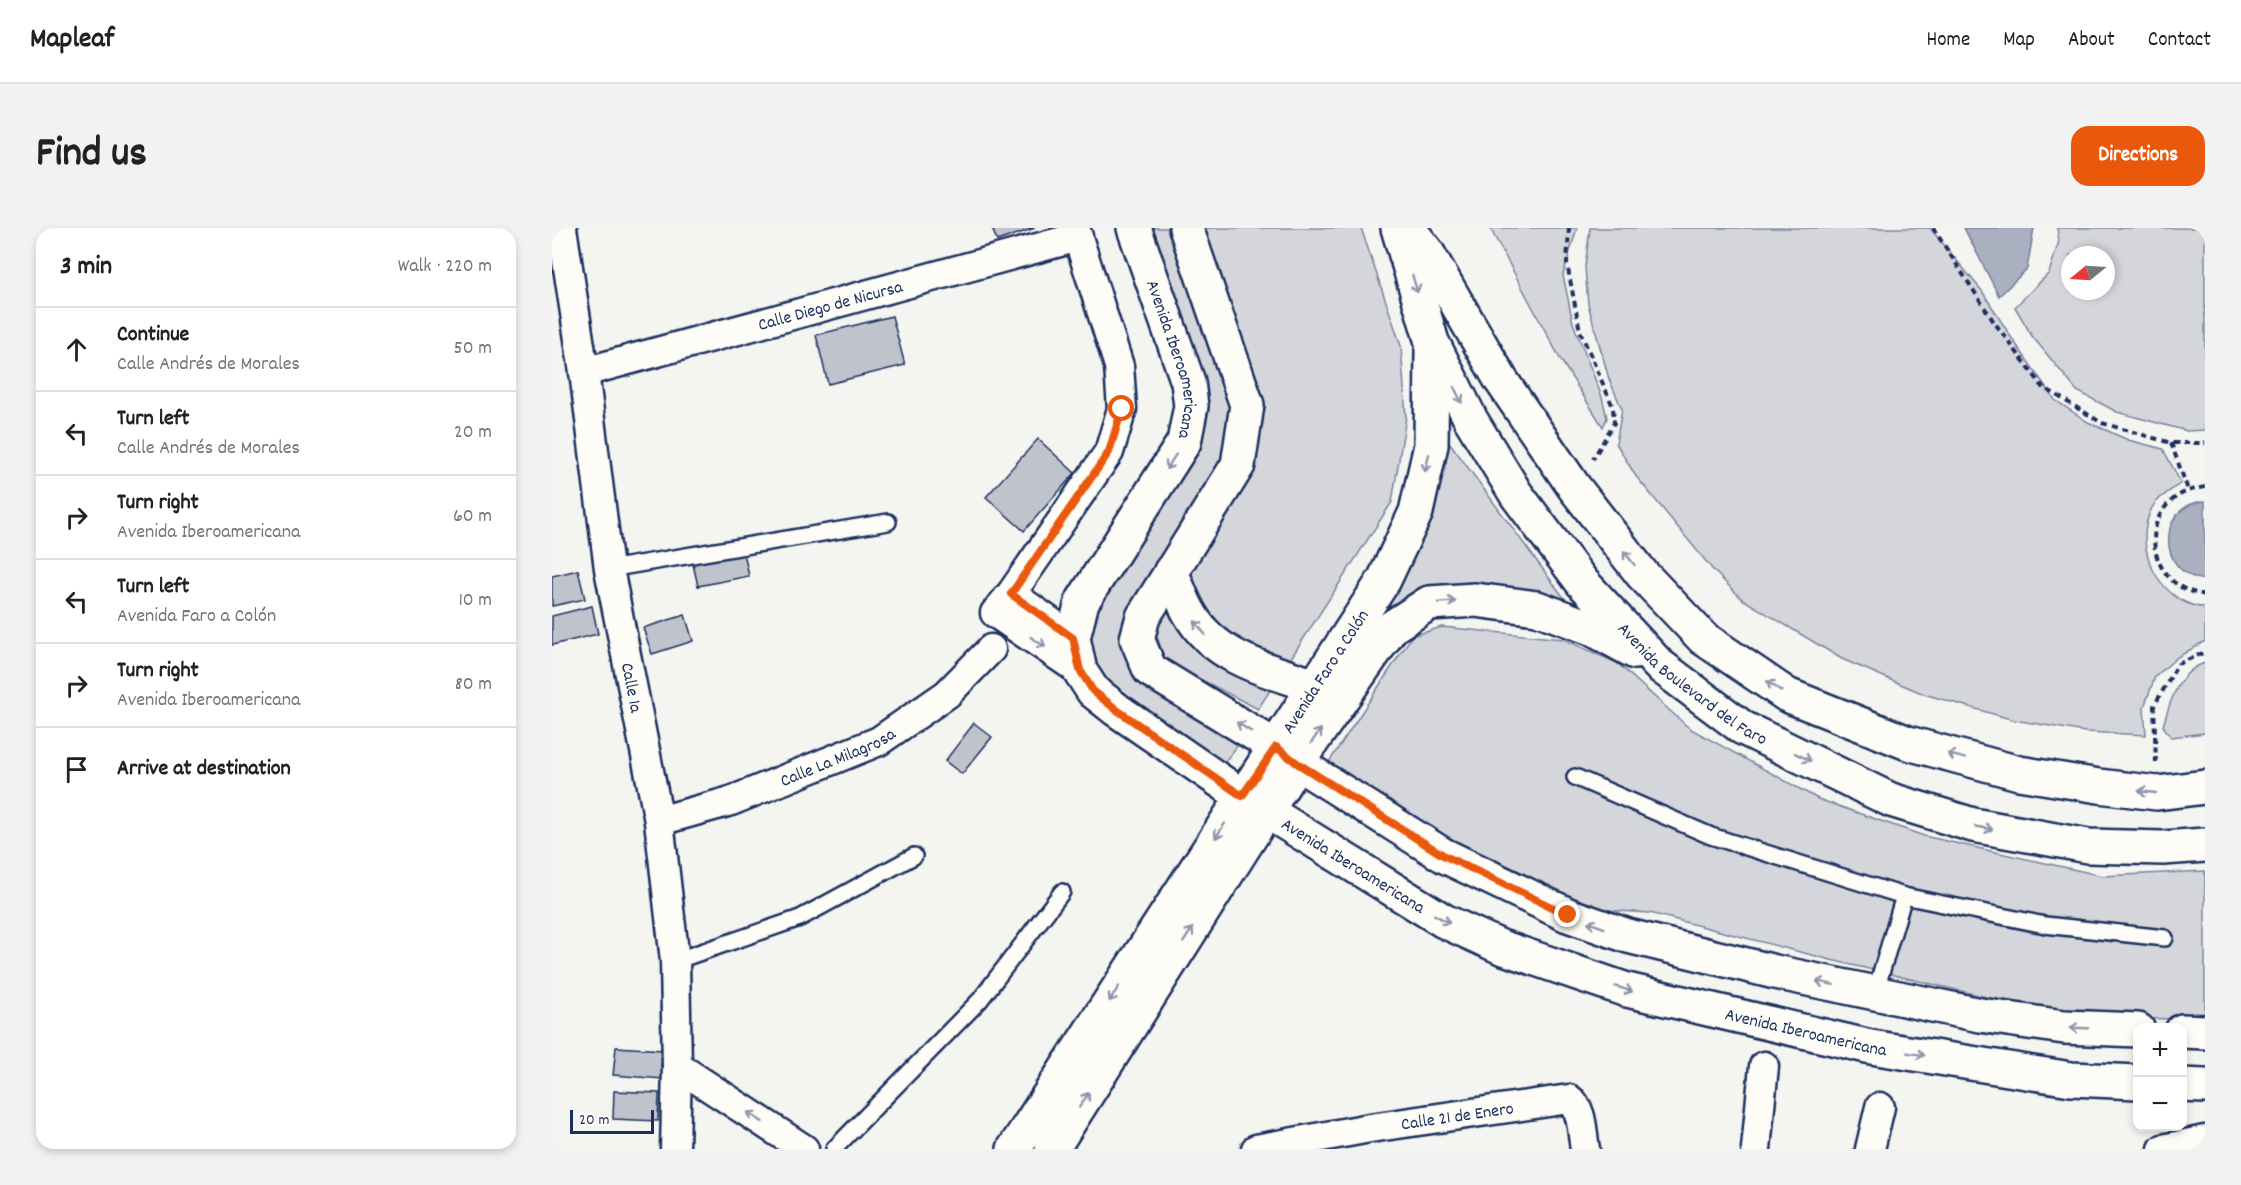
<!DOCTYPE html>
<meta charset="utf-8">
<style>
body{margin:0;font-family:Dekko,sans-serif;background:#f2f2f2;color:#222}
.controls{position:absolute;right:18px;bottom:18px;display:grid;overflow:hidden;border-radius:12px;box-shadow:0 3px 9px #0003}
.controls button{width:54px;height:54px;display:grid;place-items:center;padding:0;border:0;border-bottom:2px solid #e0e0e0;background:#fff;color:#222;font:30px sans-serif}
.compass{position:absolute;left:1509px;top:18px;width:54px;height:54px;border-radius:50%;background:#fff;box-shadow:0 3px 9px #0003;rotate:252deg}
.scale{position:absolute;left:18px;bottom:15px;width:84px;box-sizing:border-box;padding-left:6px;border:3px solid #1b2f5e;border-top:0;font-size:16px;line-height:21px;white-space:nowrap;color:#1b2f5e;-webkit-text-stroke:4px #fdfcf7;paint-order:stroke}
.stop{position:absolute;width:18px;height:18px;margin:-14px;border:4px solid #ea580c;border-radius:50%;background:#fff}
.stop.end{background:#ea580c;border-color:#fff;box-shadow:0 2px 6px #0008}
.list{margin:0;padding:0;list-style:none}
h2{display:flex;justify-content:space-between;align-items:center;height:78px;margin:0;padding:0 24px;font-size:26px}
h2 small{font-size:20px;font-weight:400;color:#767676}
.list li{display:grid;grid-template-columns:39px 1fr auto;gap:18px;align-items:center;box-sizing:border-box;height:84px;padding:0 24px;border-top:2px solid #e0e0e0}
.list b{display:block;font-size:22px;white-space:nowrap}
.list p{margin:0;font-size:20px;white-space:nowrap;color:#767676}
.list em{font-size:20px;font-style:normal;color:#767676}
.icon{flex:none;width:33px;height:33px;fill:none;stroke:currentColor;stroke-width:2;stroke-linecap:round;stroke-linejoin:round}
.map{position:relative;flex:none;width:1653px;height:921px;overflow:hidden;border-radius:18px}
header{display:flex;align-items:center;gap:36px;box-sizing:border-box;height:84px;padding:0 30px;background:#fff;border-bottom:2px solid #e0e0e0}
header strong{font-size:28px}
nav{display:flex;gap:33px;margin-inline-start:auto;font-size:21px}
.intro{display:flex;align-items:center;justify-content:space-between;box-sizing:border-box;height:144px;padding:0 36px}
h1{margin:0;font-size:42px}
.button{padding:15px 27px;border-radius:18px;background:#ea580c;color:#fff;font-size:21px;font-weight:700}
main{display:flex;gap:36px;padding:0 36px}
aside{flex:1;background:#fff;border-radius:18px;box-shadow:0 3px 9px #0003}
.map>svg:first-child{display:block}
</style>
<header>
<strong>Mapleaf</strong>
<nav><a>Home</a><a>Map</a><a>About</a><a>Contact</a></nav>
</header>
<div class="intro"><h1>Find us</h1><a class="button">Directions</a></div>
<main>
<aside>
<h2>3 min<small>Walk · 220 m</small></h2>
<ul class="list">
<li><svg class="icon" aria-label="ahead" viewBox="0 0 24 24"><path d="M12 20V5M6 11l6-6 6 6"/></svg><div><b>Continue</b><p>Calle Andrés de Morales</p></div><em>50 m</em></li>
<li><svg class="icon" aria-label="left" viewBox="0 0 24 24"><path d="M17 20v-9H6M10 6l-5 5 5 5"/></svg><div><b>Turn left</b><p>Calle Andrés de Morales</p></div><em>20 m</em></li>
<li><svg class="icon" aria-label="right" viewBox="0 0 24 24"><path d="M7 20v-9h11M14 6l5 5-5 5"/></svg><div><b>Turn right</b><p>Avenida Iberoamericana</p></div><em>60 m</em></li>
<li><svg class="icon" aria-label="left" viewBox="0 0 24 24"><path d="M17 20v-9H6M10 6l-5 5 5 5"/></svg><div><b>Turn left</b><p>Avenida Faro a Colón</p></div><em>10 m</em></li>
<li><svg class="icon" aria-label="right" viewBox="0 0 24 24"><path d="M7 20v-9h11M14 6l5 5-5 5"/></svg><div><b>Turn right</b><p>Avenida Iberoamericana</p></div><em>80 m</em></li>
<li><svg class="icon" aria-label="arrive" viewBox="0 0 24 24"><path d="M6 21V4h12l-3 4 3 4H6"/></svg><div><b>Arrive at destination</b></div></li>
</ul>
</aside>
<div class="map">
<svg width="1653" height="921" viewBox="0 0 1653 921">
<rect width="100%" height="100%" fill="#f4f4f1"/>
<filter id="ink" filterUnits="userSpaceOnUse"><feTurbulence type="fractalNoise" baseFrequency=".0167" numOctaves="2"/><feDisplacementMap in="SourceGraphic" scale="12" xChannelSelector="R" yChannelSelector="G"/><feConvolveMatrix kernelMatrix="1 2 1 2 8 2 1 2 1" color-interpolation-filters="sRGB"/></filter>
<g filter="url(#ink)">
<g fill="#d4d6db" stroke="#78829c" stroke-width="1.5" fill-rule="evenodd">
<polygon points="588,0 626,0 687,186 678,232 577,414 691,511 666,542 533,439 535,377 639,213"/>
<polygon points="647,0 809,0 849,118 854,189 840,274 706,481 613,433 602,399 699,237"/>
<polygon points="938,0 1025,0 1011,47 1021,95 1050,169 1055,190 1051,199 1010,134"/>
<path d="M1038,0H1378L1430,63L1459,109L1503,172L1536,194L1576,212L1611,221L1629,255C1618,263 1603,271 1598,284C1585,316 1599,352 1627,371C1634,375 1644,380 1653,379V413L1624,430L1603,449L1592,479L1594,507L1533,504L1462,492L1372,466L1290,431L1190,371L1161,342L1083,247L1064,215L1070,181L1057,151L1036,76L1033,39Z"/>
<path d="M1505,0H1653V202L1635,203L1565,184L1525,163L1480,108L1463,79L1497,45L1507,13ZM1518,27H1554V63H1518Z"/>
<polygon points="892,207 1012,370 926,364 809,412"/>
<polygon points="890,399 1011,411 1065,435 1137,500 1266,571 1372,608 1551,648 1653,643 1653,791 1523,790 1279,732 1098,685 1037,681 889,612 777,534 860,408"/>
<path d="M1653,435V505L1619,509L1611,498C1618,474 1626,443 1653,435Z"/>
</g>
<g fill="#aab0bf" stroke="#717c98" stroke-width="1.5">
<polygon points="1412,0 1482,0 1475,41 1447,68"/>
<path d="M1653,273V352C1605,348 1604,276 1653,273Z"/>
</g>
<g fill="#bfc3cc" stroke="#1b2f5e" stroke-width="1.5">
<polygon points="440,0 483,0 445,13"/>
<polygon points="340,88 353,137 276,156 264,107"/>
<polygon points="486,211 523,245 472,303 434,269"/>
<polygon points="192,325 197,348 146,358 141,336"/>
<polygon points="26,342 33,371 0,378 0,348"/>
<polygon points="40,378 46,406 0,417 0,388"/>
<polygon points="133,387 141,413 100,426 91,400"/>
<polygon points="422,495 440,509 410,546 393,533"/>
<polygon points="64,819 112,822 111,851 61,847"/>
<polygon points="62,863 107,865 106,893 61,891"/>
</g>
<g fill="none" stroke-linecap="round" stroke-linejoin="round">
<defs>
<g id="service">
<polyline points="57,341 336,294"/>
<polyline points="1023,549 1159,608 1352,668 1323,765"/>
<polyline points="1352,668 1493,697 1613,710"/>
<polyline points="123,733 248,690 362,628"/>
<polyline points="282,921 428,772 510,664"/>
</g>
<g id="minor">
<path id="s1" d="M10,0L32,144L57,341L107,593L123,733L125,838L123,921"/>
<polyline points="523,0 567,138 570,181 557,224 459,366 443,385 528,443"/>
<path id="s2" d="M32,144L526,9"/>
<polyline points="459,366 521,410"/>
<path id="s3" d="M107,593L179,573L327,513L395,466L439,421"/>
<polyline points="125,838 252,921"/>
<path id="s4" d="M704,921L818,900L1017,871C1031,880 1030,906 1033,921"/>
<polyline points="1204,921 1212,838"/>
<polyline points="1318,921 1328,879"/>
<polyline points="1611,921 1653,912"/>
</g>
<g id="tertiary">
<path id="s5" d="M582,0L636,154L639,178L632,214L530,374L521,410L528,443L541,463L565,482L690,568L892,693L949,719L1075,762L1319,819L1519,851L1586,854"/>
<polyline points="634,0 695,177 686,237 591,389 585,411 598,442 724,519 745,535 891,627 1016,687 1076,708 1223,744 1428,787 1512,799 1586,802"/>
<path id="s6" d="M846,0L880,114L919,192L964,266L1030,354L1107,437L1191,500L1339,572L1421,597L1536,618L1611,620L1653,617"/>
<polyline points="856,0 875,24 949,152 1022,259 1090,346 1151,410 1235,467 1356,515 1467,545 1547,558 1605,565 1653,559"/>
<path d="M619,343C625,357 630,373 638,386C663,431 718,443 764,458"/>
<polyline points="1630,803 1653,804"/>
<polyline points="1630,857 1653,858"/>
<path id="s7" d="M462,921L832,352L864,284L879,217L880,122"/>
<polyline points="500,921 745,535 840,399 877,375 923,372 985,380 1039,400 1083,424"/>
</g>
</defs>
<use href="#service" stroke="#1b2f5e" stroke-width="20"/>
<use href="#minor" stroke="#1b2f5e" stroke-width="33"/>
<use href="#tertiary" stroke="#1b2f5e" stroke-width="38"/>
<g stroke="#1b2f5e" stroke-width="4" stroke-dasharray="6 4.5" stroke-linecap="butt">
<polyline points="1017,0 1015,36 1028,103 1061,179 1062,195 1041,231"/>
<polyline points="1381,0 1442,94 1491,159 1550,195 1619,215 1653,215"/>
<polyline points="1619,215 1636,262"/>
<path d="M1653,259C1642,261 1632,263 1623,270C1589,294 1599,347 1635,362C1640,365 1647,365 1653,367"/>
<polyline points="1604,535 1602,478 1626,436 1653,424"/>
</g>
<use href="#service" stroke="#fdfcf7" stroke-width="15"/>
<use href="#minor" stroke="#fdfcf7" stroke-width="28"/>
<use href="#tertiary" stroke="#fdfcf7" stroke-width="33"/>
</g>
<defs><path id="oneway-shaft" d="M-6 0H5M1.5-3L5.5 0L1.5 3" fill="none" stroke-width="1.6" stroke-linecap="round" stroke-linejoin="round" transform="scale(1.5)"/></defs>
<g stroke="#8c96aa">
<use href="#oneway-shaft" transform="translate(863 56) rotate(73)"/>
<use href="#oneway-shaft" transform="translate(906 167) rotate(64)"/>
<use href="#oneway-shaft" transform="translate(619 234) rotate(123)"/>
<use href="#oneway-shaft" transform="translate(875 235) rotate(103)"/>
<use href="#oneway-shaft" transform="translate(1077 330) rotate(-128)"/>
<use href="#oneway-shaft" transform="translate(895 374) rotate(-4)"/>
<use href="#oneway-shaft" transform="translate(648 400) rotate(-128)"/>
<use href="#oneway-shaft" transform="translate(486 414) rotate(34)"/>
<use href="#oneway-shaft" transform="translate(1222 458) rotate(-146)"/>
<use href="#oneway-shaft" transform="translate(692 499) rotate(-148)"/>
<use href="#oneway-shaft" transform="translate(764 508) rotate(-55)"/>
<use href="#oneway-shaft" transform="translate(1404 528) rotate(-165)"/>
<use href="#oneway-shaft" transform="translate(1251 529) rotate(26)"/>
<use href="#oneway-shaft" transform="translate(1595 564) rotate(-174)"/>
<use href="#oneway-shaft" transform="translate(1432 600) rotate(10)"/>
<use href="#oneway-shaft" transform="translate(668 603) rotate(123)"/>
<use href="#oneway-shaft" transform="translate(890 691) rotate(29)"/>
<use href="#oneway-shaft" transform="translate(1044 697) rotate(-160)"/>
<use href="#oneway-shaft" transform="translate(636 707) rotate(-57)"/>
<use href="#oneway-shaft" transform="translate(1273 755) rotate(-168)"/>
<use href="#oneway-shaft" transform="translate(1072 761) rotate(17)"/>
<use href="#oneway-shaft" transform="translate(562 766) rotate(123)"/>
<use href="#oneway-shaft" transform="translate(1527 800) rotate(-178)"/>
<use href="#oneway-shaft" transform="translate(1364 826) rotate(9)"/>
<use href="#oneway-shaft" transform="translate(532 872) rotate(-57)"/>
<use href="#oneway-shaft" transform="translate(203 889) rotate(-147)"/>
</g>
</g>
<g fill="none" stroke-linecap="round" stroke-linejoin="round" filter="url(#ink)">
<polyline stroke="#ea580c" stroke-width="8" points="570,181 557,224 459,366 521,410 528,442 541,463 565,482 690,568 724,519 745,535 891,627 1016,687"/>
</g>
<g text-anchor="middle" stroke-width="4.5" stroke-linejoin="round" paint-order="stroke">
<g font-size="18" fill="#1b2f5e" stroke="#fdfcf7">
<text dy="6" stroke="none"><textPath href="#s2" startOffset="255">Calle Diego de Nicursa</textPath></text>
<text dy="6" stroke="none"><textPath href="#s5" startOffset="138">Avenida Iberoamericana</textPath></text>
<text dy="6" stroke="none"><textPath href="#s7" startOffset="570">Avenida Faro a Colón</textPath></text>
<text dy="6" stroke="none"><textPath href="#s6" startOffset="554">Avenida Boulevard del Faro</textPath></text>
<text dy="6" stroke="none"><textPath href="#s1" startOffset="465">Calle 1a</textPath></text>
<text dy="6" stroke="none"><textPath href="#s3" startOffset="190">Calle La Milagrosa</textPath></text>
<text dy="6" stroke="none"><textPath href="#s5" startOffset="822">Avenida Iberoamericana</textPath></text>
<text dy="6" stroke="none"><textPath href="#s5" startOffset="1308">Avenida Iberoamericana</textPath></text>
<text dy="6" stroke="none"><textPath href="#s4" startOffset="204">Calle 21 de Enero</textPath></text>
</g>
</g>
</svg>
<div class="controls">
<button>+</button>
<button>−</button>
</div>
<svg class="compass" viewBox="-18 -18 36 36"><path d="M0-13l5 13h-10z" fill="#e53935"/><path d="M0 13l5-13h-10z" fill="#767676"/></svg>
<div class="scale">20 m</div>
<div class="stop" style="left:570px;top:181px"></div>
<div class="stop end" style="left:1016px;top:687px"></div>
</div>
</main>
